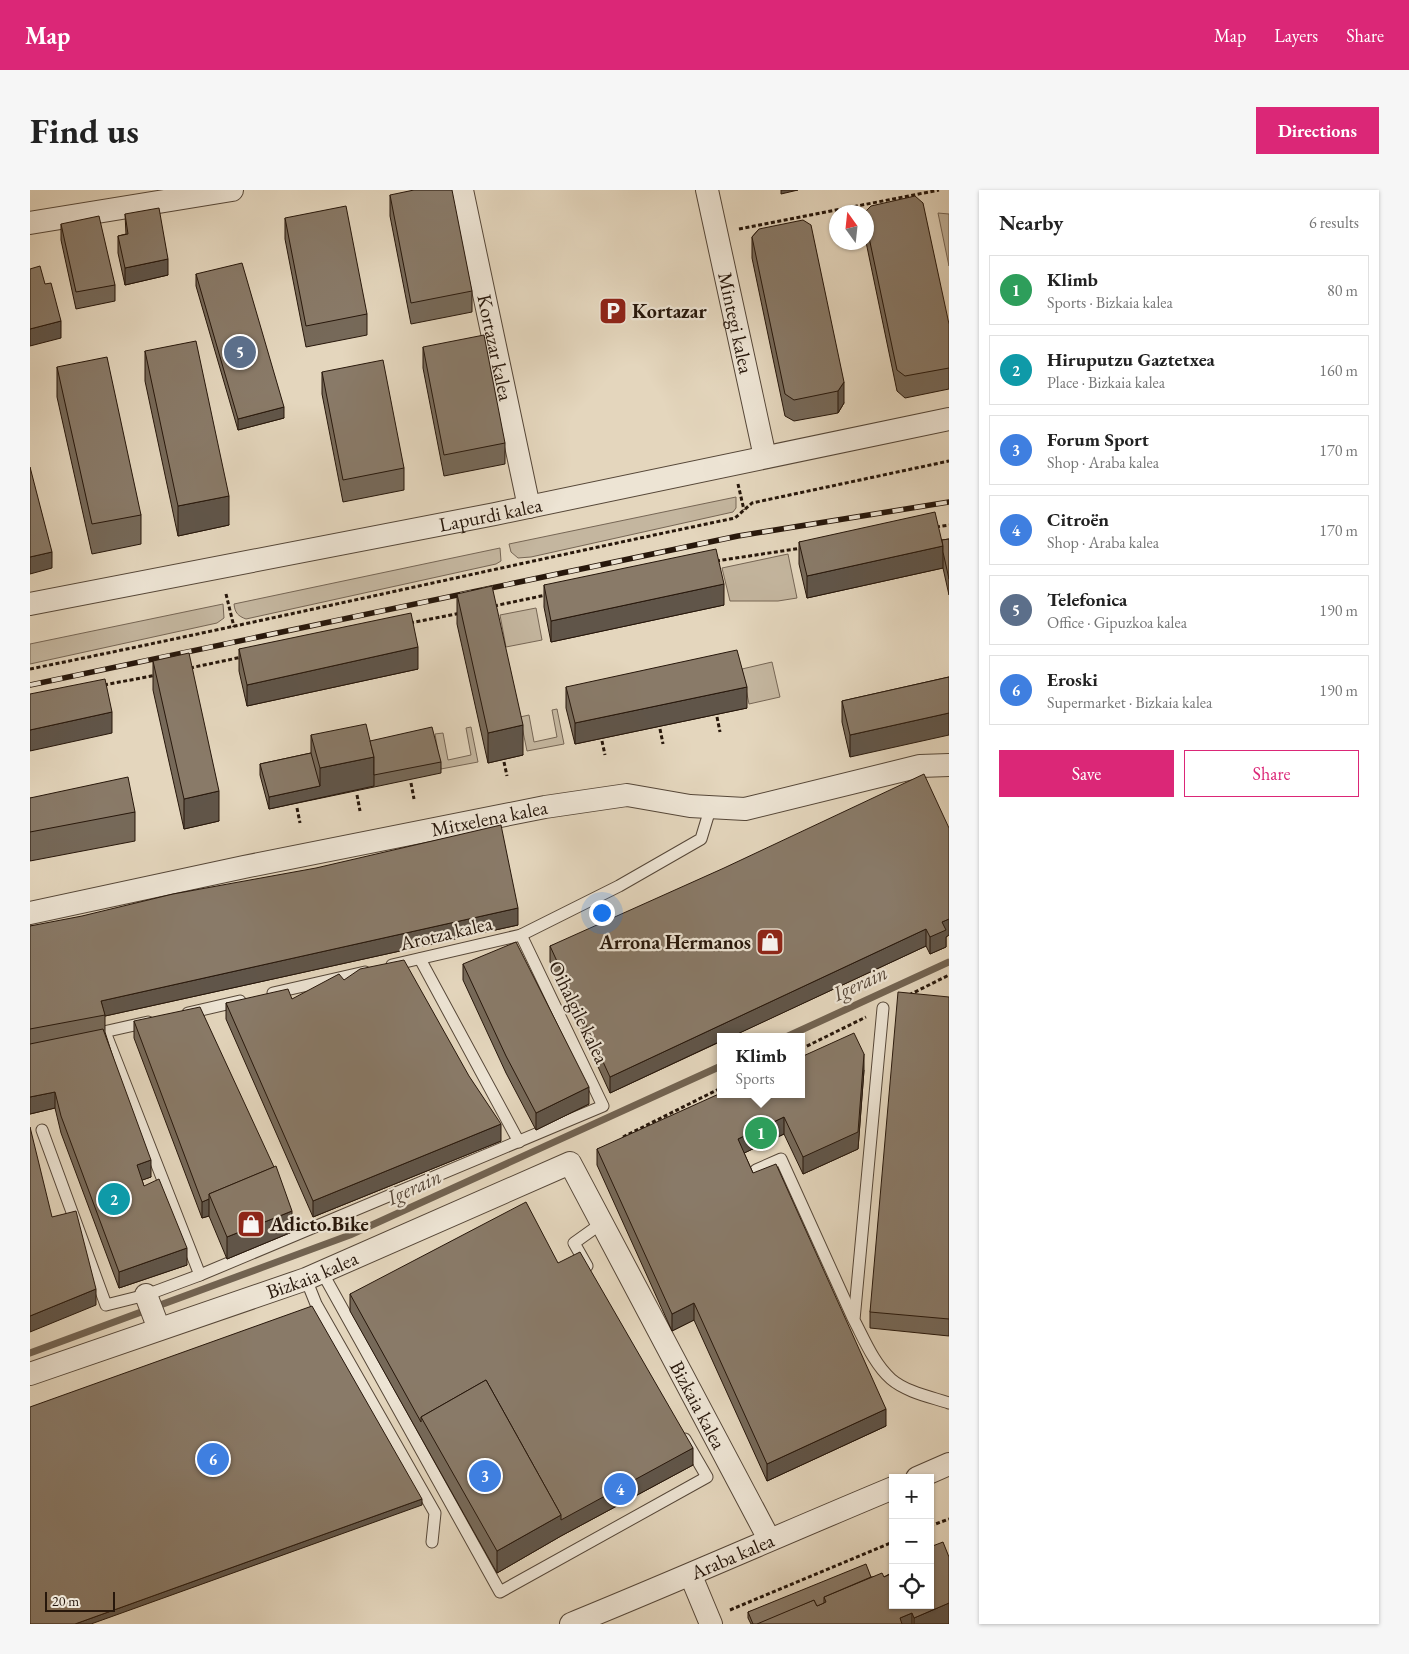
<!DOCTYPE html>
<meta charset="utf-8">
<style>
body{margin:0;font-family:"EB Garamond",serif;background:#f6f6f6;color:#222}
.controls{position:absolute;right:15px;bottom:15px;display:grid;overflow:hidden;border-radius:0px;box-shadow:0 1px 4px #0004}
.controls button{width:45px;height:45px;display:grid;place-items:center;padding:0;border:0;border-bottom:1px solid #e0e0e0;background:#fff;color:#222;font:25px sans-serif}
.compass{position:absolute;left:799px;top:15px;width:45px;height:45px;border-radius:50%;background:#fff;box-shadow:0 1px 4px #0004;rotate:345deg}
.scale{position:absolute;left:15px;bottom:12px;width:70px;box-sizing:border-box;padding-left:5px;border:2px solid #27170b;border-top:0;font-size:14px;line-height:18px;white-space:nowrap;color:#27170b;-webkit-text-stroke:4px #ede4d4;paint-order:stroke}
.you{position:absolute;left:571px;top:722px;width:18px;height:18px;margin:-12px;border:4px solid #fff;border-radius:50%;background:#1a73e8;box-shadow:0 0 0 8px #1a73e833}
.badge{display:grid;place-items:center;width:32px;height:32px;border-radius:50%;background:#db2777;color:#fff;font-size:16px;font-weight:700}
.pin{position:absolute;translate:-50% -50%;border:2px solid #fff;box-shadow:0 1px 5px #0006}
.popup{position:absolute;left:687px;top:843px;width:88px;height:65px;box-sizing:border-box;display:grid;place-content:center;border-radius:0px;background:#fff;filter:drop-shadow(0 1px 4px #0005);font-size:16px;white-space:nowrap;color:#767676}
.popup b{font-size:19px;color:#222}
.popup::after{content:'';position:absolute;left:50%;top:100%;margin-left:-10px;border:10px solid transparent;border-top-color:#fff}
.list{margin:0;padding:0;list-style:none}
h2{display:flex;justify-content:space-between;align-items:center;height:65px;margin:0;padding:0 20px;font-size:21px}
h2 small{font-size:16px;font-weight:400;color:#767676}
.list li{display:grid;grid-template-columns:32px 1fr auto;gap:15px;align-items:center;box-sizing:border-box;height:70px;margin:0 10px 10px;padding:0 10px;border:1px solid #e0e0e0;border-radius:0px}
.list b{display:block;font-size:19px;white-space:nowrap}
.list p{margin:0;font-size:16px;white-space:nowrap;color:#767676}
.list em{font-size:16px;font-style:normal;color:#767676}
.actions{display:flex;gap:10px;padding:15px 20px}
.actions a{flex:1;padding:11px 0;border:1px solid #db2777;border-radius:0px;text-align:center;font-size:18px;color:#db2777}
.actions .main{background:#db2777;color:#fff}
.icon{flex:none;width:28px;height:28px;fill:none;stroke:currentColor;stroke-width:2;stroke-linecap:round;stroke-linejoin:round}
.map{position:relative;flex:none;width:919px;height:1434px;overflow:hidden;border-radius:0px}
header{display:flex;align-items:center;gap:30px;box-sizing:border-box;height:70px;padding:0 25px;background:#db2777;color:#fff}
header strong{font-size:24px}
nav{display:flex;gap:28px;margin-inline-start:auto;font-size:18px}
.intro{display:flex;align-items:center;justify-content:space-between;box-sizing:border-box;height:120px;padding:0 30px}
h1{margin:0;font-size:35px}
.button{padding:12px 22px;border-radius:0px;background:#db2777;color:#fff;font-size:18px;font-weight:700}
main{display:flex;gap:30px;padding:0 30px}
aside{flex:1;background:#fff;border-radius:0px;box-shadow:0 1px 4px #0004}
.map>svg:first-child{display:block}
</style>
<header>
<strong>Map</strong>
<nav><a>Map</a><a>Layers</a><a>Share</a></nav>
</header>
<div class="intro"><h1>Find us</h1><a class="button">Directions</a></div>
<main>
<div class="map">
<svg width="919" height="1434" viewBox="0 0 919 1434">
<rect width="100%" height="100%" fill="#e4d6bd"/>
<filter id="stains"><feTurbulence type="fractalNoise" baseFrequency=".004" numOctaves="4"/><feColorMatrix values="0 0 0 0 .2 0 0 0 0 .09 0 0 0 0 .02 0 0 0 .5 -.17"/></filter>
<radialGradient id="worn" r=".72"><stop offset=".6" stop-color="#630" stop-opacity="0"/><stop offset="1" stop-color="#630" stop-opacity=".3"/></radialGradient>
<g fill="#c4b69f" stroke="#766655">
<polygon points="908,23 919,24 919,76"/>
<polygon points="706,307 706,318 703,322 501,367 488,368 481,362 479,354"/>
<path d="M470,358L471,371L466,374L216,429C208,426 205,423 204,414Z"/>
<polygon points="758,364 767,408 748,411 700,411 692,378"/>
<polygon points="193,414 194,428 187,433 0,474 0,454"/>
<polygon points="506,418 512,450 476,457 470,425"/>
<polygon points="742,472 750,507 719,514 712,479"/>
<polygon points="527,519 534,554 497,561 490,527 499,525 504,552 527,547 522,520"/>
<polygon points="441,537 448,572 411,579 405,544 413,543 418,570 441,565 436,538"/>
</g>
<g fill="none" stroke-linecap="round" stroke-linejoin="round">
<g stroke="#726351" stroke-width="7">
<polyline points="756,847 919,772"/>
<polyline points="0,1163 320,1045 691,876"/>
</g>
<defs>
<g id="lane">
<polyline points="390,769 489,952"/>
<polyline points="362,775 491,745 589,696 671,649 681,616"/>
<polyline points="243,803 335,782"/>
<path d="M853,818L824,1130C834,1149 844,1174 861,1189C876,1202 901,1207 919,1213"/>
<polyline points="158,823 210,811"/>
<polyline points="75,842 170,1085"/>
<polyline points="60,845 118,832"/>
<polyline points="12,940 76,1115 116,1105 170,1085 573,916 491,745"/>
<polyline points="726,980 751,969 823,1128"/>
<polyline points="557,1076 544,1053 572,1033"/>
<polyline points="292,1082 470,1402 677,1287 655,1249"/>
<polyline points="276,1089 286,1114 405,1323 402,1352"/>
</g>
<g id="street">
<path id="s1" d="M432,0L499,317"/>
<path id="s2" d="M677,0L735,267"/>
<polyline points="0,33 202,0"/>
<path id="s3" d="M0,414L465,324L919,229"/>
<path id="s4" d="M0,723L214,677L515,617L597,605L660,616L715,619L890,576L919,575"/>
<polyline points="116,1105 129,1139"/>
<path id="s5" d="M0,1184L276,1089L540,973L739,1349"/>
<polyline points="887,1288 919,1274"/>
<polyline points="661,1386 681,1434"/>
<path id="s6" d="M541,1434C649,1390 755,1343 863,1298"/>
</g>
</defs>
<use href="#lane" stroke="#564738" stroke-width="13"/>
<use href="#street" stroke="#564738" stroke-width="24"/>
<g stroke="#27170b" stroke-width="3" stroke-dasharray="4 2.5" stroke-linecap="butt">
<polyline points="709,39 909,0"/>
<polyline points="708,294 714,320"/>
<polyline points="906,337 919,335"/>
<polyline points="686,371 772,358"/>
<polyline points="196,404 204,437"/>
<polyline points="464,416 516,405"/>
<polyline points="380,433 431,423"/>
<polyline points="160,478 212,467"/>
<path d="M0,479C236,431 470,377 705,328L722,313L919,271"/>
<polyline points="74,495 127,485"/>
<polyline points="687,527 690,542"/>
<polyline points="630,539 633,554"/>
<polyline points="572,551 575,565"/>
<polyline points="474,572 477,586"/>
<polyline points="381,593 384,609"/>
<polyline points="327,605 330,621"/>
<polyline points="267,618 270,633"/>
<polyline points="879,805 919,785"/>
<polyline points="771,859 836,827"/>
<polyline points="593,947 691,898"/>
<polyline points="900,1336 919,1329"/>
<polyline points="700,1420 863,1352"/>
</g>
<use href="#lane" stroke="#ede4d4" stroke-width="11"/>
<use href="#street" stroke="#ede4d4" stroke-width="22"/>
<defs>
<polyline id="rail" points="0,495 708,346 919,312"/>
</defs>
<use href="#rail" stroke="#27170b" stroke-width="5.5"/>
<use href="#rail" stroke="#ede4d4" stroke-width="4" stroke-dasharray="11" stroke-linecap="butt"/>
</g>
<g fill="#766959" stroke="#27170b">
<polygon points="360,5 442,101 442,122 381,134 360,26"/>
<polygon points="836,22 919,134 919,199 875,208 867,201 836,52"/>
<polygon points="95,24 138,85 95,95 88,63 88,46 96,44"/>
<polygon points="255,28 337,124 337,145 276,157 255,49"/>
<polygon points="31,34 85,95 85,111 46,119 31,50"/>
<polygon points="729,39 814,213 808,223 764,231 755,226 722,68 722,47"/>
<polygon points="166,84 254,228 208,240 166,96"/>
<polygon points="393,157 475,253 475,274 414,286 393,178"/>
<polygon points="115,161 199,335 148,346 115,191"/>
<polygon points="27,177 111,325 111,354 62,364 27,207"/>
<polygon points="292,182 374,278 374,300 313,312 292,204"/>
<polygon points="919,349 919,405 913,378 777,408 769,374 769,352 912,350"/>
<polygon points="514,395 694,415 521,452 514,417"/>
<polygon points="427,404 493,565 458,573 427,434"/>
<polygon points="209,459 388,479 217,516 209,481"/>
<polygon points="123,471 189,631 154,639 123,500"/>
<polygon points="919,487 820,567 812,532 812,511"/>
<polygon points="536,497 717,518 545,554 536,518"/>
<polygon points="281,545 340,551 411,572 411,583 239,619 230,585 230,574 281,563"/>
<polygon points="0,608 105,622 105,651 0,671"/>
<polygon points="919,638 919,745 916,747 916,757 900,764 896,756 580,903 520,772 520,756"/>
<polygon points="488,735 75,826 75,842 121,987 112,990 114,996 157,1075 89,1098 31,943 25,918 0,924 0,736"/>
<polygon points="433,774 559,914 506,940 476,883 433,790"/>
<polygon points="919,807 919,1146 840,1138 840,1122"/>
<polygon points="262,809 471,951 283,1027 196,829 196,813"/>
<polygon points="104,831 262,1042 197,1069 179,1026 172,1028 104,848"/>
<polygon points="834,880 828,959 773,984 754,944 714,963 723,983 856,1236 737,1291 664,1130 642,1141 567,975 567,959"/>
<polygon points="528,1073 663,1275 531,1346 467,1383 320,1121 320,1104"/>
<polygon points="861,1379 919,1434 721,1434 718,1428 718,1422 841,1387 854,1387 861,1383"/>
</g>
<g fill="#605549" stroke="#27170b">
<polygon points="751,0 768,0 751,4"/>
<polygon points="138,69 138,85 95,95 95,78"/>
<polygon points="31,131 31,148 0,156 0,139"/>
<polygon points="814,192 814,213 808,223 808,201"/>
<polygon points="254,217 254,228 208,240 208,229"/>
<polygon points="199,306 199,335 148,346 148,316"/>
<polygon points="913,356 913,378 777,408 777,386"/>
<polygon points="22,362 22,378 0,384 0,367"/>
<polygon points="694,394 694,415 521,452 521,431"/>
<polygon points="388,457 388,479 217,516 217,495"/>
<polygon points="717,497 717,518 545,554 545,533"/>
<polygon points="82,522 82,543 0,561 0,540"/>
<polygon points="919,523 919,545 820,567 820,545"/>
<polygon points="493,535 493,565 458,573 458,543"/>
<polygon points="344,567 344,596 239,619 239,607 290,596 290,578"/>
<polygon points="189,601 189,631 154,639 154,609"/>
<polygon points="488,718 488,735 75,826 71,811"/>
<polygon points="919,729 919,745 916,747 916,757 900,764 900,747 912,732"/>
<polygon points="896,739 896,756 701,847 691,847 691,851 580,903 580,887"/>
<polygon points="834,864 834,880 828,959 773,984 773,967"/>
<polygon points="559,897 559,914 506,940 506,923"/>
<polygon points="25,902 25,918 0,924 0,907"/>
<polygon points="754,927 754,944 708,966 708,949"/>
<polygon points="471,934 471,951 283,1027 283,1011"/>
<polygon points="121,970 121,987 107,992 107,975"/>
<polygon points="179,1009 179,1026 172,1028 172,1012"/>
<polygon points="262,1021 262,1042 197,1069 197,1047"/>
<polygon points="157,1058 157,1075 89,1098 89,1082"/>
<polygon points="66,1099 66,1115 0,1142 0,1126"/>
<polygon points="664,1113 664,1130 642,1141 642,1124"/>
<polygon points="856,1219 856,1236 737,1291 737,1274"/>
<polygon points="663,1258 663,1275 531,1346 467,1383 467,1361 531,1325"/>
<polygon points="392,1309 392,1315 61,1434 45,1434"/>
<polygon points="919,1413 919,1434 884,1434 884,1428"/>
<polygon points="882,1423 882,1434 870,1434 870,1428"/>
</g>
<g fill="#897a68" stroke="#27170b">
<polygon points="384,0 422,0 442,101 381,113 360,5"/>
<polygon points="885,6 893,13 919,134 919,178 875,186 867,180 836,33 836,22 835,22 841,16"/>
<polygon points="316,16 337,124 276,136 255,28"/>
<polygon points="129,18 138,69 95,78 88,46 98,44 95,24"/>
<polygon points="69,26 85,95 46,102 31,34"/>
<polygon points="773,30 781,35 814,192 808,201 764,210 755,204 722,47 729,39"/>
<polygon points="212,73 254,217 208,229 166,84"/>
<polygon points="10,76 15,94 21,93 31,131 0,139 0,79"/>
<polygon points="454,145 475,253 414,265 393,157"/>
<polygon points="166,151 199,306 148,316 115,161"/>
<polygon points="77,167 111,325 62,334 27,177"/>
<polygon points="353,170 374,278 313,290 292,182"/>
<polygon points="0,277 22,362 0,367"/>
<polygon points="905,322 913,356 777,386 769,352"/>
<polygon points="919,349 919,389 913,362 913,356 912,350"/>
<polygon points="686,359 694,394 521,431 514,395"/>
<polygon points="462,396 493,535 458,543 427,404"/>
<polygon points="381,423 388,457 217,495 209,459"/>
<polygon points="707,460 717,497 545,533 536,497"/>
<polygon points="159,463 189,601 154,609 123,471"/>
<polygon points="919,487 919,523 820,545 812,511"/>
<polygon points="75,489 82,522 0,540 0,504"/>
<polygon points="336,534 344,567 290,578 281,545"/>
<polygon points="402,537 411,572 344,585 344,567 340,551"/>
<polygon points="281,563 290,596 239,607 230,574"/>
<polygon points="894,584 919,638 919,729 912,732 916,740 900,747 896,739 580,887 520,756 694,678"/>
<polygon points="98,587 105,622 0,642 0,608"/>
<polygon points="471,635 488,718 71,811 75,825 0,839 0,736 52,726 143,704 286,678"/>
<polygon points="486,752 559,897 506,923 476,866 433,774"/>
<polygon points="374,770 439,886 471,934 283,1011 196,813 258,799 262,809 309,784 314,790 330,779"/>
<polygon points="868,802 919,807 919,1129 840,1122"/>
<polygon points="170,817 244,977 179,1004 179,1009 172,1012 104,831"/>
<polygon points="73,839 121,970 107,975 114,996 129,989 157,1058 89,1082 31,926 25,902 0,907 0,854"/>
<polygon points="824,843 834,864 828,942 773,967 754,927 708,949 723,983 746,974 856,1219 737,1274 664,1113 642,1124 567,959 691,903 691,904 771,904 771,867"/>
<polygon points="0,937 22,1027 46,1021 66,1099 0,1126"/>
<polygon points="246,976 262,1021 197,1047 179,1004"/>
<polygon points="496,1012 528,1073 550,1062 663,1258 531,1330 531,1325 456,1190 391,1227 391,1232 320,1104"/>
<polygon points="282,1116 392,1309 45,1434 0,1434 0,1217"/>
<polygon points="456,1190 531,1325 467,1361 391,1227"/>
<polygon points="913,1352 919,1367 919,1413 884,1428 882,1423 870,1428 872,1434 728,1434 727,1433 784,1410 787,1416 796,1412 794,1407 852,1383 854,1387 863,1383 863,1415 900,1415 900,1357"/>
<polygon points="836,1374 841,1387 794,1407 794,1413 787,1416 784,1410 727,1434 723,1434 718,1422"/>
</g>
<defs>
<symbol id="parking-square" viewBox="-11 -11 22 22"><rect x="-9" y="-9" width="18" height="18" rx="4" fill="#8f2418" stroke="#ede4d4"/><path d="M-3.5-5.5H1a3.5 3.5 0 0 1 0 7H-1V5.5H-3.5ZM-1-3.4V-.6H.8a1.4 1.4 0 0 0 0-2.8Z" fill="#fff"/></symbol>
<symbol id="shop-square" viewBox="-11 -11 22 22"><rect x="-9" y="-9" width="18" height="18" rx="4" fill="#8f2418" stroke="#ede4d4"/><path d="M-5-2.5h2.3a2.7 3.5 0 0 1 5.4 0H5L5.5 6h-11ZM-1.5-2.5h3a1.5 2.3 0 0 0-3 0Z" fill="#fff"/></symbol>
</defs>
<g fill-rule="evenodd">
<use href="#parking-square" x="567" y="105" width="32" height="32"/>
<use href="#shop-square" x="724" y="736" width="32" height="32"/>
<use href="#shop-square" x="205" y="1018" width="32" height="32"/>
</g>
<g text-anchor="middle" stroke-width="4.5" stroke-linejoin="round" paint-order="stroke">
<g font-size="20" font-weight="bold" fill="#27170b" stroke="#ede4d4" text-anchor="start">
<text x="602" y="128">Kortazar</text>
<text x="721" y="759" text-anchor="end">Arrona Hermanos</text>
<text x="240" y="1041">Adicto.Bike</text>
</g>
<g font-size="20" fill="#27170b" stroke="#ede4d4">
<text dy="7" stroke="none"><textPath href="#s2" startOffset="136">Mintegi kalea</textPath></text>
<text dy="7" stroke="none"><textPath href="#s1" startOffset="161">Kortazar kalea</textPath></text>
<text dy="7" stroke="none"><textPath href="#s3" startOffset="469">Lapurdi kalea</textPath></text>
<text dy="7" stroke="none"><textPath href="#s4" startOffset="469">Mitxelena kalea</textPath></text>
<text transform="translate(416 743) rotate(-13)" y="7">Arotza kalea</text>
<text transform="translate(549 822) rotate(64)" y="7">Oihalgile kalea</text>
<text dy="7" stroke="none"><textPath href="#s5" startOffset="299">Bizkaia kalea</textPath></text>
<text dy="7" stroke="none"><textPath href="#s5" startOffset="854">Bizkaia kalea</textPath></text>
<text dy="7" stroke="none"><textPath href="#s6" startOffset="175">Araba kalea</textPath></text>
</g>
<g font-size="21" font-style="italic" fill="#59493a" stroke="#ede4d4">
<text transform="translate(830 793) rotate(-25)" y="7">Igerain</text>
<text transform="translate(384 997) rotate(-25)" y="7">Igerain</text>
</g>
</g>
<rect width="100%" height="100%" filter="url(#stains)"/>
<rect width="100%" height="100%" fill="url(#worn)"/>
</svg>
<div class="controls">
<button>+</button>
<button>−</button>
<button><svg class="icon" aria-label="locate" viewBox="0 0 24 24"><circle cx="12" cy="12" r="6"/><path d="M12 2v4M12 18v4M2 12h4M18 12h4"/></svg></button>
</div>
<svg class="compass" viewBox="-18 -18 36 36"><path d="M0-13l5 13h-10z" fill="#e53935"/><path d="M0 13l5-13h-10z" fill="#767676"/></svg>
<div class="scale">20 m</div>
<div class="you"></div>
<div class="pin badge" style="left:731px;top:943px;background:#2e9e5b">1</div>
<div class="popup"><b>Klimb</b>Sports</div>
<div class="pin badge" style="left:84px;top:1009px;background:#0f9aa8">2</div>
<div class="pin badge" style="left:455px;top:1286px;background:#3f7fe0">3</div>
<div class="pin badge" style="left:590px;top:1299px;background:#3f7fe0">4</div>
<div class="pin badge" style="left:210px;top:162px;background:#5c6f8a">5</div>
<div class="pin badge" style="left:183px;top:1269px;background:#3f7fe0">6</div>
</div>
<aside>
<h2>Nearby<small>6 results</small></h2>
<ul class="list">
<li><span class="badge" style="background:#2e9e5b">1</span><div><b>Klimb</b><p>Sports · Bizkaia kalea</p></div><em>80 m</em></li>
<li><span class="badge" style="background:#0f9aa8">2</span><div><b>Hiruputzu Gaztetxea</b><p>Place · Bizkaia kalea</p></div><em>160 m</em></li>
<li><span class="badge" style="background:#3f7fe0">3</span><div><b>Forum Sport</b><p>Shop · Araba kalea</p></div><em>170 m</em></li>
<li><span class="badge" style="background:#3f7fe0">4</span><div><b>Citroën</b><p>Shop · Araba kalea</p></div><em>170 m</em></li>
<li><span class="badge" style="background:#5c6f8a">5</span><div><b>Telefonica</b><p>Office · Gipuzkoa kalea</p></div><em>190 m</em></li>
<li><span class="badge" style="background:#3f7fe0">6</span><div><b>Eroski</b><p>Supermarket · Bizkaia kalea</p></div><em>190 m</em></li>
</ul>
<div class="actions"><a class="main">Save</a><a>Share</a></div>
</aside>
</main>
